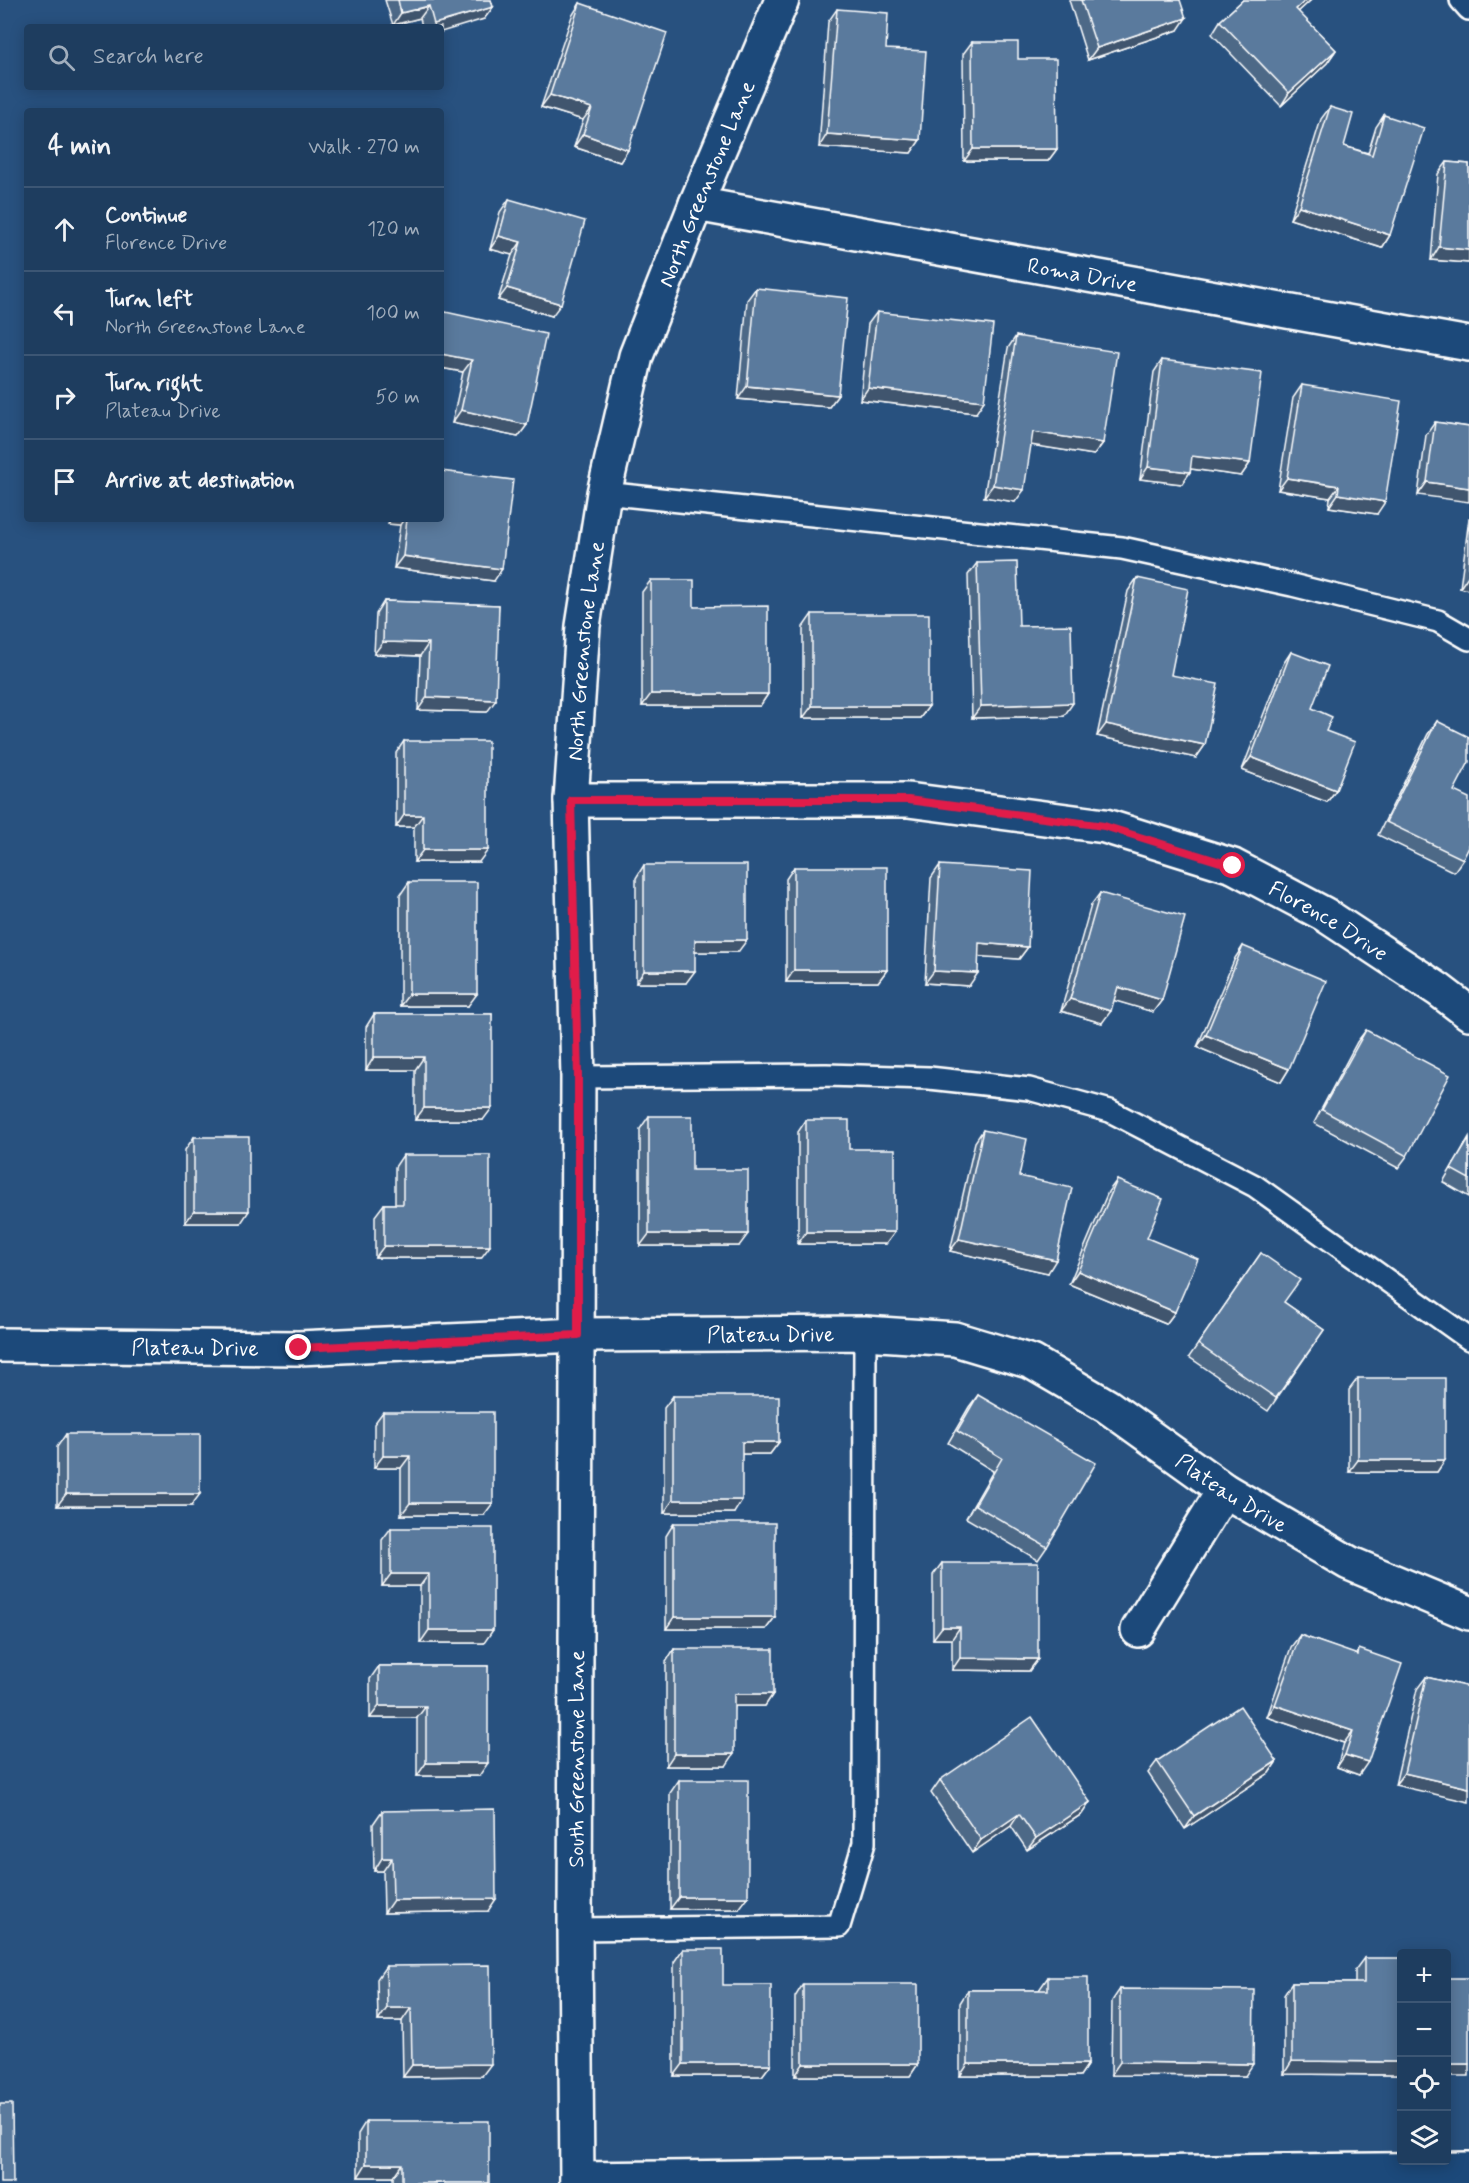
<!DOCTYPE html>
<meta charset="utf-8">
<style>
body{margin:0;font-family:Mynerve,sans-serif;background:#2b4868;color:#f1f3f6}
.controls{position:absolute;right:18px;bottom:18px;display:grid;overflow:hidden;border-radius:6px;box-shadow:0 3px 15px #0003}
.controls button{width:54px;height:54px;display:grid;place-items:center;padding:0;border:0;border-bottom:2px solid #3c5674;background:#1e3d5f;color:#f1f3f6;font:30px sans-serif}
.stop{position:absolute;width:18px;height:18px;margin:-14px;border:4px solid #e11d48;border-radius:50%;background:#fff}
.stop.end{background:#e11d48;border-color:#fff;box-shadow:0 2px 6px #0008}
.list{margin:0;padding:0;list-style:none}
h2{display:flex;justify-content:space-between;align-items:center;height:78px;margin:0;padding:0 24px;font-size:26px}
h2 small{font-size:20px;font-weight:400;color:#a1aebd}
.list li{display:grid;grid-template-columns:39px 1fr auto;gap:18px;align-items:center;box-sizing:border-box;height:84px;padding:0 24px;border-top:2px solid #3c5674}
.list b{display:block;font-size:22px;white-space:nowrap}
.list p{margin:0;font-size:20px;white-space:nowrap;color:#a1aebd}
.list em{font-size:20px;font-style:normal;color:#a1aebd}
.icon{flex:none;width:33px;height:33px;fill:none;stroke:currentColor;stroke-width:2;stroke-linecap:round;stroke-linejoin:round}
.map{position:relative;flex:none;width:1469px;height:2183px;overflow:hidden}
.search{position:absolute;background:#1e3d5f;box-shadow:0 3px 15px #0003;left:24px;top:24px;width:420px;height:66px;display:flex;align-items:center;gap:15px;box-sizing:border-box;padding:0 21px;border-radius:6px;color:#a1aebd;font-size:22px}
.panel{position:absolute;background:#1e3d5f;box-shadow:0 3px 15px #0003;left:24px;top:108px;width:420px;height:414px;border-radius:6px}
.map>svg:first-child{display:block}
</style>
<div class="map">
<svg width="1469" height="2183" viewBox="0 0 1469 2183">
<rect width="100%" height="100%" fill="#28517f"/>
<filter id="ink" filterUnits="userSpaceOnUse"><feTurbulence type="fractalNoise" baseFrequency=".0167" numOctaves="2"/><feDisplacementMap in="SourceGraphic" scale="12" xChannelSelector="R" yChannelSelector="G"/><feConvolveMatrix kernelMatrix="1 2 1 2 8 2 1 2 1" color-interpolation-filters="sRGB"/></filter>
<g filter="url(#ink)">
<g fill="none" stroke-linecap="round" stroke-linejoin="round">
<defs>
<g id="service">
<polyline points="1461,0 1469,9"/>
<polyline points="604,493 1122,548 1292,585 1438,621 1469,639"/>
<polyline points="578,1077 826,1075 929,1078 1029,1089 1110,1111 1255,1186 1469,1339"/>
<polyline points="575,1929 839,1926 864,1843 865,1333"/>
</g>
<g id="minor">
<path id="s1" d="M696,204L1469,344"/>
<path id="s2" d="M571,800H908L1105,826L1233,866L1324,914L1439,990L1469,1013"/>
<path id="s3" d="M0,1345L299,1348L578,1335L865,1333L955,1339L1032,1362L1107,1406L1224,1490L1349,1563L1469,1613"/>
<polyline points="1138,1630 1224,1490"/>
<polyline points="577,2179 1469,2169"/>
</g>
<g id="tertiary">
<path id="s4" d="M577,2183L575,1929L578,1077L571,800L583,626L604,493L636,356L696,204L782,0"/>
</g>
</defs>
<use href="#service" stroke="#fff" stroke-width="26"/>
<use href="#minor" stroke="#fff" stroke-width="38"/>
<use href="#tertiary" stroke="#fff" stroke-width="38"/>
<use href="#service" stroke="#1f4a7a" stroke-width="21"/>
<use href="#minor" stroke="#1f4a7a" stroke-width="33"/>
<use href="#tertiary" stroke="#1f4a7a" stroke-width="33"/>
</g>
<g fill="#4d6987" stroke="#fff" stroke-width="1.5">
<polygon points="385,0 491,0 493,7 484,19 441,27 422,27 420,18 393,25"/>
<polygon points="1069,0 1180,0 1178,30 1088,60"/>
<polygon points="1243,0 1311,0 1298,12 1336,50 1327,63 1281,106 1212,34 1220,21"/>
<polygon points="580,3 628,150 620,162 574,147 583,120 541,107 572,16"/>
<polygon points="837,9 886,49 920,140 911,153 819,147 828,22"/>
<polygon points="972,42 1018,59 1057,149 1048,161 964,161 963,54"/>
<polygon points="1330,107 1344,146 1368,153 1376,127 1384,115 1390,235 1382,248 1290,219 1321,119"/>
<polygon points="1447,162 1469,164 1469,263 1431,260 1438,174"/>
<polygon points="509,199 552,316 498,300 512,255 490,249 500,212"/>
<polygon points="756,288 838,395 829,407 738,399 747,300"/>
<polygon points="441,311 527,425 518,437 452,423 463,372 441,368"/>
<polygon points="877,312 976,413 860,400 868,324"/>
<polygon points="1016,336 1103,443 1094,455 1031,445 1015,502 984,497 1008,348"/>
<polygon points="1162,360 1250,463 1241,476 1191,469 1190,472 1182,484 1140,479 1154,372"/>
<polygon points="1302,385 1377,514 1329,507 1330,498 1278,490 1293,398"/>
<polygon points="1435,422 1469,427 1418,495 1426,435"/>
<polygon points="1469,518 1469,590 1460,588"/>
<polygon points="389,519 441,519 494,581 394,568 400,525 388,524"/>
<polygon points="977,563 1019,626 1064,716 972,718 968,575"/>
<polygon points="1137,578 1171,675 1205,745 1196,758 1097,736 1128,591"/>
<polygon points="651,580 694,607 768,694 760,706 642,706 642,592"/>
<polygon points="384,601 499,605 487,712 418,710 420,656 374,654 376,614"/>
<polygon points="812,614 929,706 920,718 803,718 803,627"/>
<polygon points="1291,652 1312,708 1326,731 1336,790 1327,802 1242,770 1283,664"/>
<polygon points="1437,721 1454,791 1463,859 1454,872 1378,835 1428,734"/>
<polygon points="404,741 479,862 414,862 414,827 396,827 396,753"/>
<polygon points="644,865 738,952 695,952 686,983 636,983 636,878"/>
<polygon points="940,865 1028,947 1019,959 978,956 969,986 925,983 931,878"/>
<polygon points="794,867 887,970 878,982 786,982 786,879"/>
<polygon points="409,882 468,1006 400,1006 400,895"/>
<polygon points="1100,893 1162,1000 1153,1012 1114,1000 1102,1023 1061,1011 1091,905"/>
<polygon points="1243,946 1289,1069 1281,1082 1197,1047 1235,958"/>
<polygon points="374,1014 492,1014 483,1120 415,1120 415,1070 366,1070 366,1027"/>
<polygon points="1366,1030 1407,1156 1398,1168 1314,1123 1357,1042"/>
<polygon points="649,1116 692,1170 739,1246 640,1246 640,1129"/>
<polygon points="806,1120 849,1149 895,1232 886,1244 798,1244 798,1132"/>
<polygon points="983,1130 1019,1176 1048,1273 950,1251 975,1142"/>
<polygon points="194,1137 241,1223 185,1223 185,1150"/>
<polygon points="1469,1137 1469,1197 1443,1182"/>
<polygon points="403,1155 481,1258 375,1258 375,1216 384,1204 395,1204 395,1167"/>
<polygon points="1117,1180 1147,1238 1175,1312 1166,1324 1069,1284 1108,1192"/>
<polygon points="1261,1253 1284,1302 1324,1330 1268,1411 1189,1357"/>
<polygon points="1358,1378 1445,1460 1437,1472 1349,1472 1349,1390"/>
<polygon points="978,1395 1047,1547 1038,1560 966,1518 993,1471 948,1443 969,1407"/>
<polygon points="673,1396 779,1442 770,1454 742,1454 734,1513 664,1513 664,1408"/>
<polygon points="383,1412 484,1515 401,1515 401,1468 374,1468 374,1424"/>
<polygon points="66,1434 191,1506 57,1506 57,1447"/>
<polygon points="674,1523 775,1617 766,1629 666,1629 666,1536"/>
<polygon points="391,1528 484,1643 420,1643 420,1586 382,1586 382,1540"/>
<polygon points="942,1563 1038,1659 1029,1671 952,1670 952,1639 933,1639 933,1575"/>
<polygon points="1300,1635 1356,1655 1359,1649 1359,1775 1337,1767 1344,1743 1267,1717 1291,1647"/>
<polygon points="674,1649 773,1694 765,1706 734,1706 726,1766 666,1766 666,1662"/>
<polygon points="379,1666 488,1666 479,1776 417,1776 417,1718 370,1718 370,1679"/>
<polygon points="1426,1677 1469,1687 1395,1785 1417,1689"/>
<polygon points="1157,1761 1277,1761 1269,1773 1185,1829 1148,1773"/>
<polygon points="679,1780 739,1909 670,1909 670,1793"/>
<polygon points="940,1780 1090,1802 1082,1814 1027,1850 1011,1826 972,1853 931,1793"/>
<polygon points="382,1811 488,1911 384,1913 383,1871 374,1871 373,1824"/>
<polygon points="683,1949 723,1985 771,2064 762,2076 674,2076 674,1962"/>
<polygon points="1364,1958 1397,2075 1284,2074 1284,1995 1292,1983 1355,1983 1355,1970"/>
<polygon points="386,1966 482,2076 403,2077 402,2021 378,2021 377,1979"/>
<polygon points="1048,1977 1088,2064 1080,2076 960,2076 960,2003 968,1990 1039,1990"/>
<polygon points="803,1984 918,2064 910,2076 795,2076 795,1997"/>
<polygon points="1120,1989 1245,2076 1111,2075 1112,2001"/>
<polygon points="366,2121 489,2183 393,2183 393,2177 358,2177 358,2134"/>
</g>
<g fill="#3f556e" stroke="#fff" stroke-width="1.5">
<polygon points="1306,0 1311,0 1287,22 1296,9"/>
<polygon points="429,6 420,18 393,25 401,13"/>
<polygon points="493,7 484,19 441,32 441,27 432,27 434,24"/>
<polygon points="1186,18 1178,30 1088,60 1097,48"/>
<polygon points="1336,50 1327,63 1281,106 1289,93"/>
<polygon points="550,95 592,108 583,120 541,107"/>
<polygon points="583,134 628,150 620,162 574,147"/>
<polygon points="827,134 920,140 911,153 819,147"/>
<polygon points="973,149 1057,149 1048,161 964,161"/>
<polygon points="1299,206 1390,235 1382,248 1290,219"/>
<polygon points="499,236 521,242 512,255 490,249"/>
<polygon points="1439,247 1469,250 1469,263 1431,260"/>
<polygon points="507,288 561,304 552,316 498,300"/>
<polygon points="441,354 472,360 463,372 441,368"/>
<polygon points="747,386 838,395 829,407 738,399"/>
<polygon points="868,388 984,401 976,413 860,400"/>
<polygon points="461,410 527,425 518,437 452,423"/>
<polygon points="1033,432 1103,443 1094,455 1024,444"/>
<polygon points="1192,456 1250,463 1241,476 1184,468"/>
<polygon points="1148,467 1190,472 1182,484 1140,479"/>
<polygon points="1287,478 1339,486 1330,498 1278,490"/>
<polygon points="1427,482 1469,488 1469,502 1418,495"/>
<polygon points="993,485 1024,490 1015,502 984,497"/>
<polygon points="1338,494 1385,502 1377,514 1329,507"/>
<polygon points="391,519 404,519 400,525 388,524"/>
<polygon points="403,556 502,569 494,581 394,568"/>
<polygon points="1468,576 1469,576 1469,590 1460,588"/>
<polygon points="383,642 429,643 420,656 374,654"/>
<polygon points="651,694 768,694 760,706 642,706"/>
<polygon points="427,697 496,700 487,712 418,710"/>
<polygon points="1073,703 1064,716 972,718 981,706"/>
<polygon points="812,706 929,706 920,718 803,718"/>
<polygon points="1106,724 1205,745 1196,758 1097,736"/>
<polygon points="1251,757 1336,790 1327,802 1242,770"/>
<polygon points="404,815 423,815 414,827 396,827"/>
<polygon points="423,850 488,850 479,862 414,862"/>
<polygon points="695,940 747,940 738,952 686,952"/>
<polygon points="979,943 1028,947 1019,959 970,956"/>
<polygon points="794,970 887,970 878,982 786,982"/>
<polygon points="644,971 695,971 686,983 636,983"/>
<polygon points="934,971 978,973 969,986 925,983"/>
<polygon points="1118,987 1162,1000 1153,1012 1109,999"/>
<polygon points="409,994 477,994 468,1006 400,1006"/>
<polygon points="1070,999 1111,1011 1102,1023 1061,1011"/>
<polygon points="1206,1035 1289,1069 1281,1082 1197,1047"/>
<polygon points="374,1057 424,1057 415,1070 366,1070"/>
<polygon points="424,1108 492,1108 483,1120 415,1120"/>
<polygon points="194,1211 249,1211 241,1223 185,1223"/>
<polygon points="806,1232 895,1232 886,1244 798,1244"/>
<polygon points="649,1234 748,1234 739,1246 640,1246"/>
<polygon points="959,1239 1056,1260 1048,1273 950,1251"/>
<polygon points="384,1246 490,1246 481,1258 375,1258"/>
<polygon points="1078,1271 1175,1312 1166,1324 1069,1284"/>
<polygon points="742,1442 779,1442 770,1454 734,1454"/>
<polygon points="383,1456 410,1456 401,1468 374,1468"/>
<polygon points="1358,1460 1445,1460 1437,1472 1349,1472"/>
<polygon points="66,1494 200,1494 191,1506 57,1506"/>
<polygon points="673,1500 742,1500 734,1513 664,1513"/>
<polygon points="410,1503 493,1503 484,1515 401,1515"/>
<polygon points="391,1574 429,1574 420,1586 382,1586"/>
<polygon points="674,1617 775,1617 766,1629 666,1629"/>
<polygon points="942,1627 960,1627 952,1639 933,1639"/>
<polygon points="429,1630 493,1630 484,1643 420,1643"/>
<polygon points="960,1658 1038,1659 1029,1671 952,1670"/>
<polygon points="734,1694 773,1694 765,1706 726,1706"/>
<polygon points="1275,1705 1353,1731 1344,1743 1267,1717"/>
<polygon points="379,1706 426,1706 417,1718 370,1718"/>
<polygon points="674,1754 734,1754 726,1766 666,1766"/>
<polygon points="1345,1755 1368,1762 1359,1775 1337,1767"/>
<polygon points="1277,1761 1269,1773 1185,1829 1194,1816"/>
<polygon points="426,1763 488,1763 479,1776 417,1776"/>
<polygon points="1404,1773 1469,1788 1469,1802 1395,1785"/>
<polygon points="1090,1802 1082,1814 1027,1850 1036,1838"/>
<polygon points="1019,1814 1011,1826 972,1853 981,1840"/>
<polygon points="382,1858 392,1858 383,1871 374,1871"/>
<polygon points="679,1897 748,1897 739,1909 670,1909"/>
<polygon points="496,1899 488,1911 384,1913 393,1900"/>
<polygon points="387,2008 411,2008 402,2021 378,2021"/>
<polygon points="1292,2061 1401,2062 1401,2068 1397,2075 1284,2074"/>
<polygon points="1120,2062 1253,2064 1245,2076 1111,2075"/>
<polygon points="491,2064 482,2076 403,2077 412,2065"/>
<polygon points="683,2064 771,2064 762,2076 674,2076"/>
<polygon points="803,2064 918,2064 910,2076 795,2076"/>
<polygon points="968,2064 1088,2064 1080,2076 960,2076"/>
<rect x="1446" y="2064" width="23" height="12"/>
<polygon points="366,2164 402,2164 393,2177 358,2177"/>
</g>
<g fill="#5a7a9d" stroke="#fff" stroke-width="1.5">
<polygon points="398,0 491,0 493,7 434,24 429,6 401,13"/>
<polygon points="1081,0 1180,0 1186,18 1097,48"/>
<polygon points="1243,0 1306,0 1296,9 1336,50 1289,93 1220,21"/>
<polygon points="580,3 667,33 628,150 583,134 592,108 550,95"/>
<polygon points="837,9 888,13 886,49 926,51 920,140 827,134"/>
<polygon points="972,42 1018,42 1018,59 1056,59 1057,149 973,149"/>
<polygon points="1330,107 1353,114 1344,146 1372,155 1384,115 1424,128 1390,235 1299,206"/>
<polygon points="1447,162 1469,164 1469,250 1439,247"/>
<polygon points="509,199 585,221 561,304 507,288 521,242 499,236"/>
<polygon points="756,288 848,298 838,395 747,386"/>
<polygon points="441,311 546,334 527,425 461,410 472,360 441,354"/>
<polygon points="877,312 993,325 984,401 868,388"/>
<polygon points="1016,336 1117,352 1103,443 1033,432 1024,490 993,485"/>
<polygon points="1162,360 1262,373 1250,463 1192,456 1190,472 1148,467"/>
<polygon points="1302,385 1401,401 1385,502 1338,494 1339,486 1287,478"/>
<polygon points="1435,422 1469,427 1469,488 1427,482"/>
<polygon points="441,471 513,480 502,569 403,556 407,519 441,519"/>
<polygon points="1017,562 1019,626 1071,625 1073,703 981,706 977,563"/>
<polygon points="1137,578 1188,589 1171,675 1218,684 1205,745 1106,724"/>
<polygon points="651,580 694,580 694,607 768,606 768,694 651,694"/>
<polygon points="384,601 499,605 496,700 427,697 429,643 383,642"/>
<rect x="812" y="614" width="117" height="92"/>
<polygon points="1291,652 1328,666 1312,708 1332,717 1326,731 1355,742 1336,790 1251,757"/>
<polygon points="1437,721 1469,737 1469,762 1454,791 1469,798 1469,847 1463,859 1386,822"/>
<polygon points="404,741 488,741 488,850 423,850 423,815 404,815"/>
<polygon points="644,865 747,865 747,940 695,940 695,971 644,971"/>
<polygon points="940,865 1032,871 1028,947 979,943 978,973 934,971"/>
<rect x="794" y="867" width="93" height="103"/>
<rect x="409" y="882" width="68" height="112"/>
<polygon points="1100,893 1185,917 1162,1000 1118,987 1111,1011 1070,999"/>
<polygon points="1243,946 1326,981 1289,1069 1206,1035"/>
<polygon points="374,1014 492,1014 492,1108 424,1108 424,1057 374,1057"/>
<polygon points="1366,1030 1450,1075 1407,1156 1322,1110"/>
<polygon points="649,1116 692,1116 692,1170 748,1170 748,1234 649,1234"/>
<polygon points="806,1120 849,1120 849,1149 895,1149 895,1232 806,1232"/>
<polygon points="983,1130 1027,1139 1019,1176 1072,1188 1056,1260 959,1239"/>
<rect x="194" y="1137" width="55" height="74"/>
<polygon points="1469,1139 1469,1179 1451,1169"/>
<polygon points="403,1155 490,1155 490,1246 384,1246 384,1204 403,1204"/>
<polygon points="1117,1180 1163,1199 1147,1238 1198,1259 1175,1312 1078,1271"/>
<polygon points="1261,1253 1300,1280 1284,1302 1324,1330 1276,1398 1198,1344"/>
<rect x="1358" y="1378" width="87" height="82"/>
<polygon points="978,1395 1096,1463 1047,1547 975,1505 1002,1458 957,1431"/>
<polygon points="673,1396 779,1396 779,1442 742,1442 742,1500 673,1500"/>
<polygon points="383,1412 493,1412 493,1503 410,1503 410,1456 383,1456"/>
<rect x="66" y="1434" width="134" height="60"/>
<rect x="674" y="1523" width="101" height="94"/>
<polygon points="391,1528 493,1528 493,1630 429,1630 429,1574 391,1574"/>
<polygon points="942,1563 1038,1563 1038,1659 960,1658 960,1627 942,1627"/>
<polygon points="1300,1635 1358,1655 1359,1649 1402,1664 1368,1762 1345,1755 1353,1731 1275,1705"/>
<polygon points="674,1649 773,1649 773,1694 734,1694 734,1754 674,1754"/>
<polygon points="379,1666 488,1666 488,1763 426,1763 426,1706 379,1706"/>
<polygon points="1426,1677 1469,1687 1469,1788 1404,1773"/>
<polygon points="1240,1706 1277,1761 1194,1816 1157,1761"/>
<polygon points="1032,1717 1090,1802 1036,1838 1019,1814 981,1840 940,1780"/>
<rect x="679" y="1780" width="69" height="117"/>
<polygon points="495,1809 496,1899 393,1900 392,1858 382,1858 382,1811"/>
<polygon points="683,1949 723,1949 723,1985 771,1985 771,2064 683,2064"/>
<polygon points="1364,1958 1401,1958 1401,2062 1292,2061 1292,1983 1364,1983"/>
<polygon points="490,1965 491,2064 412,2065 411,2008 387,2008 386,1966"/>
<polygon points="1048,1977 1088,1977 1088,2064 968,2064 968,1990 1048,1990"/>
<rect x="1446" y="1978" width="23" height="86"/>
<rect x="803" y="1984" width="115" height="80"/>
<polygon points="1120,1989 1254,1990 1253,2064 1120,2062"/>
<polygon points="0,2104 12,2104 13,2183 0,2183"/>
<polygon points="366,2121 489,2121 489,2183 402,2183 402,2164 366,2164"/>
</g>
</g>
<g fill="none" stroke-linecap="round" stroke-linejoin="round" filter="url(#ink)">
<polyline stroke="#e11d48" stroke-width="8" points="299,1348 578,1335 578,1077 571,800 908,800 1104,826 1233,866"/>
</g>
<g text-anchor="middle" stroke-width="4.5" stroke-linejoin="round" paint-order="stroke">
<g font-size="22" fill="#fff" stroke="#1f4a7a">
<text dy="8" stroke="none"><textPath href="#s4" startOffset="2019">North Greenstone Lane</textPath></text>
<text dy="8" stroke="none"><textPath href="#s1" startOffset="393">Roma Drive</textPath></text>
<text dy="8" stroke="none"><textPath href="#s4" startOffset="1533">North Greenstone Lane</textPath></text>
<text dy="8" stroke="none"><textPath href="#s2" startOffset="780">Florence Drive</textPath></text>
<text dy="8" stroke="none"><textPath href="#s3" startOffset="771">Plateau Drive</textPath></text>
<text dy="8" stroke="none"><textPath href="#s3" startOffset="195">Plateau Drive</textPath></text>
<text dy="8" stroke="none"><textPath href="#s3" startOffset="1275">Plateau Drive</textPath></text>
<text dy="8" stroke="none"><textPath href="#s4" startOffset="424">South Greenstone Lane</textPath></text>
</g>
</g>
</svg>
<div class="controls">
<button>+</button>
<button>−</button>
<button><svg class="icon" aria-label="locate" viewBox="0 0 24 24"><circle cx="12" cy="12" r="6"/><path d="M12 2v4M12 18v4M2 12h4M18 12h4"/></svg></button>
<button><svg class="icon" aria-label="layers" viewBox="0 0 24 24"><path d="M12 4l9 5-9 5-9-5zM3 14l9 5 9-5"/></svg></button>
</div>
<div class="stop" style="left:1233px;top:866px"></div>
<div class="stop end" style="left:299px;top:1348px"></div>
<div class="search"><svg class="icon" aria-label="search" viewBox="0 0 24 24"><circle cx="10" cy="10" r="6"/><path d="M15 15l6 6"/></svg>Search here</div>
<section class="panel">
<h2>4 min<small>Walk · 270 m</small></h2>
<ul class="list">
<li><svg class="icon" aria-label="ahead" viewBox="0 0 24 24"><path d="M12 20V5M6 11l6-6 6 6"/></svg><div><b>Continue</b><p>Florence Drive</p></div><em>120 m</em></li>
<li><svg class="icon" aria-label="left" viewBox="0 0 24 24"><path d="M17 20v-9H6M10 6l-5 5 5 5"/></svg><div><b>Turn left</b><p>North Greenstone Lane</p></div><em>100 m</em></li>
<li><svg class="icon" aria-label="right" viewBox="0 0 24 24"><path d="M7 20v-9h11M14 6l5 5-5 5"/></svg><div><b>Turn right</b><p>Plateau Drive</p></div><em>50 m</em></li>
<li><svg class="icon" aria-label="arrive" viewBox="0 0 24 24"><path d="M6 21V4h12l-3 4 3 4H6"/></svg><div><b>Arrive at destination</b></div></li>
</ul>
</section>
</div>
